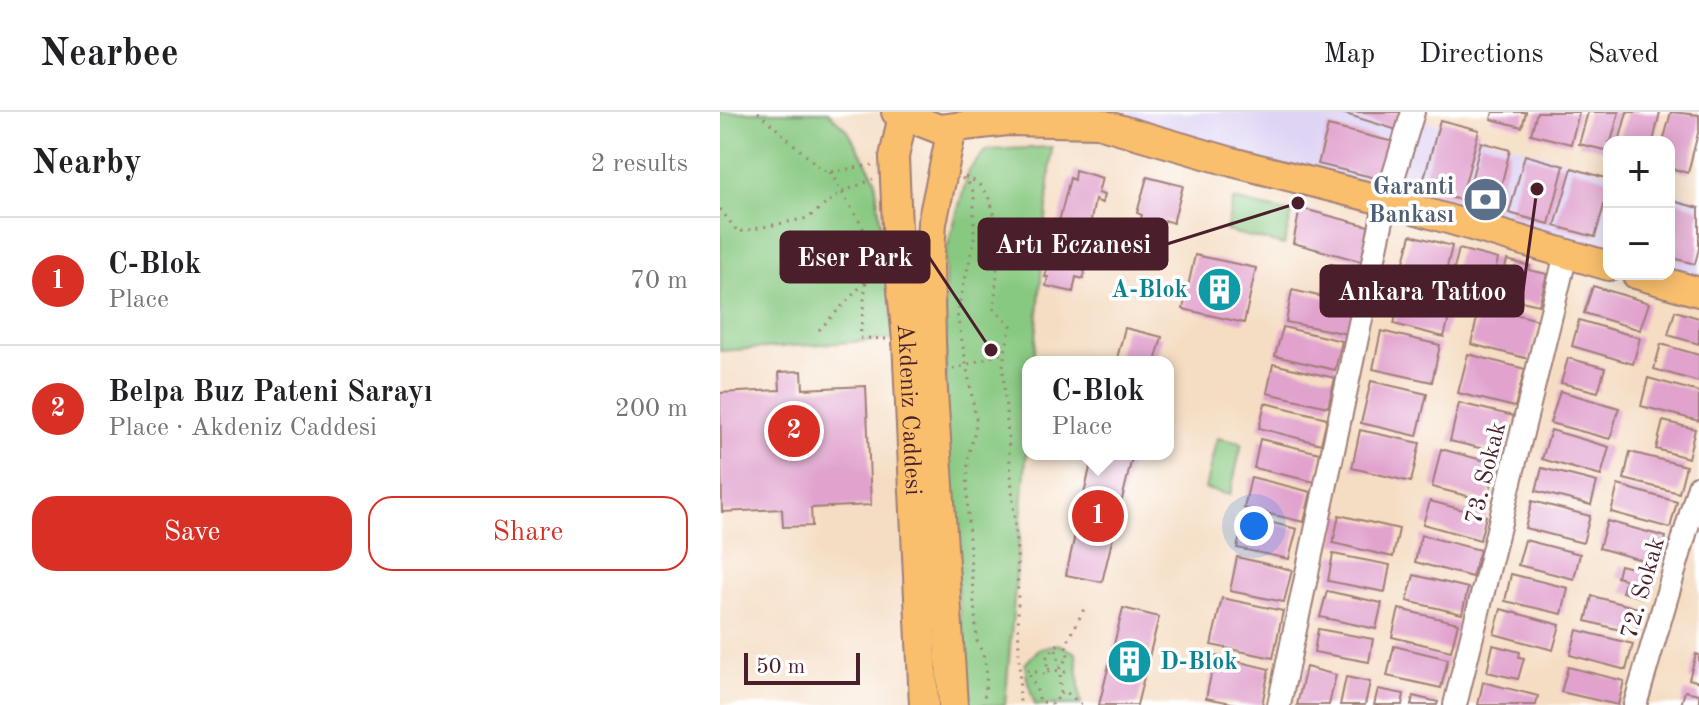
<!DOCTYPE html>
<meta charset="utf-8">
<style>
body{margin:0;font-family:"Old Standard TT",serif;background:#f2f2f2;color:#202124}
.controls{position:absolute;right:24px;top:24px;display:grid;overflow:hidden;border-radius:16px;box-shadow:0 4px 20px #0003}
.controls button{width:72px;height:72px;display:grid;place-items:center;padding:0;border:0;border-bottom:2px solid #e0e0e0;background:#fff;color:#202124;font:40px sans-serif}
.scale{position:absolute;left:24px;bottom:20px;width:116px;box-sizing:border-box;padding-left:8px;border:4px solid #4a1f2b;border-top:0;font-size:22px;line-height:28px;white-space:nowrap;color:#4a1f2b;-webkit-text-stroke:6px #fff;paint-order:stroke}
.you{position:absolute;left:534px;top:414px;width:28px;height:28px;margin:-20px;border:6px solid #fff;border-radius:50%;background:#1a73e8;box-shadow:0 0 0 12px #1a73e833}
.badge{display:grid;place-items:center;width:52px;height:52px;border-radius:50%;background:#d93025;color:#fff;font-size:26px;font-weight:700}
.pin{position:absolute;translate:-50% -50%;border:4px solid #fff;box-shadow:0 2px 8px #0006}
.popup{position:absolute;left:302px;top:244px;width:152px;height:104px;box-sizing:border-box;display:grid;place-content:center;border-radius:16px;background:#fff;filter:drop-shadow(0 2px 6px #0005);font-size:26px;white-space:nowrap;color:#757577}
.popup b{font-size:30px;color:#202124}
.popup::after{content:'';position:absolute;left:50%;top:100%;margin-left:-16px;border:16px solid transparent;border-top-color:#fff}
.list{margin:0;padding:0;list-style:none}
h2{display:flex;justify-content:space-between;align-items:center;height:104px;margin:0;padding:0 32px;font-size:34px}
h2 small{font-size:26px;font-weight:400;color:#757577}
.list li{display:grid;grid-template-columns:52px 1fr auto;gap:24px;align-items:center;box-sizing:border-box;height:128px;padding:0 32px;border-top:2px solid #e0e0e0}
.list b{display:block;font-size:30px;white-space:nowrap}
.list p{margin:0;font-size:26px;white-space:nowrap;color:#757577}
.list em{font-size:26px;font-style:normal;color:#757577}
.actions{display:flex;gap:16px;padding:24px 32px}
.actions a{flex:1;padding:18px 0;border:2px solid #d93025;border-radius:24px;text-align:center;font-size:28px;color:#d93025}
.actions .main{background:#d93025;color:#fff}
.map{position:relative;flex:none;width:979px;height:593px;overflow:hidden}
header{display:flex;align-items:center;gap:48px;box-sizing:border-box;height:112px;padding:0 40px;background:#fff;border-bottom:2px solid #e0e0e0}
header strong{font-size:38px}
nav{display:flex;gap:44px;margin-inline-start:auto;font-size:28px}
main{display:flex}
aside{flex:1;background:#fff}
.map>svg:first-child{display:block}
</style>
<header>
<strong>Nearbee</strong>
<nav><a>Map</a><a>Directions</a><a>Saved</a></nav>
</header>
<main>
<aside>
<h2>Nearby<small>2 results</small></h2>
<ul class="list">
<li><span class="badge">1</span><div><b>C-Blok</b><p>Place</p></div><em>70 m</em></li>
<li><span class="badge">2</span><div><b>Belpa Buz Pateni Sarayı</b><p>Place · Akdeniz Caddesi</p></div><em>200 m</em></li>
</ul>
<div class="actions"><a class="main">Save</a><a>Share</a></div>
</aside>
<div class="map">
<svg width="979" height="593" viewBox="0 0 979 593">
<rect width="100%" height="100%" fill="#fff"/>
<filter id="ink" filterUnits="userSpaceOnUse"><feTurbulence type="fractalNoise" baseFrequency=".0125" numOctaves="2"/><feDisplacementMap in="SourceGraphic" scale="16" xChannelSelector="R" yChannelSelector="G"/><feConvolveMatrix kernelMatrix="1 2 1 2 8 2 1 2 1" color-interpolation-filters="sRGB"/></filter>
<filter id="wash" filterUnits="userSpaceOnUse"><feTurbulence type="fractalNoise" baseFrequency=".006" numOctaves="4" result="noise"/><feDisplacementMap in="SourceGraphic" scale="32" xChannelSelector="R" yChannelSelector="G"/><feGaussianBlur stdDeviation="1.8" result="paint"/><feColorMatrix in="noise" values="0 0 0 0 0 0 0 0 0 0 0 0 0 0 0 0 0 1.4 0 .05"/><feComposite in="paint" operator="in"/></filter>
<g filter="url(#wash)">
<rect width="100%" height="100%" fill="#f5ddc3"/>
<g fill="#dfd4f4">
<polygon points="384,0 675,0 889,61 889,154"/>
<polygon points="949,79 979,88 979,180 949,162"/>
</g>
<g fill="#88c981" stroke="#697456" stroke-width="2">
<polygon points="0,0 108,0 128,19 155,66 175,227 0,239"/>
<polygon points="332,35 314,250 308,250 308,325 285,593 247,593 226,332 225,144 249,58 266,38"/>
<polygon points="513,88 572,101 564,133 506,119"/>
<polygon points="497,326 522,331 510,383 485,377"/>
<polygon points="338,532 356,541 361,593 315,593 307,567 305,552 318,538"/>
</g>
<g id="blocks">
<g fill="#e1a2ce">
<polygon points="619,0 682,0 677,18"/>
<polygon points="773,0 806,0 802,15 771,7"/>
<polygon points="817,0 859,0 851,32 811,22"/>
<polygon points="868,0 899,0 891,30 889,30 889,39 859,32"/>
<polygon points="907,0 940,0 933,30 899,30"/>
<polygon points="951,0 979,3 979,17 968,61 949,56 949,30 943,30"/>
<polygon points="720,8 759,18 741,88 701,78"/>
<polygon points="608,14 678,31 668,69 598,52"/>
<polygon points="761,30 790,38 775,98 757,93 758,88 747,85"/>
<polygon points="805,43 844,54 829,112 789,101"/>
<polygon points="852,56 889,67 889,76 875,125 835,114"/>
<polygon points="355,58 382,66 378,81 384,83 382,91 375,88 369,118 375,120 373,128 366,126 357,156 365,159 363,167 356,165 353,180 326,174 328,165 325,165 350,66 354,68"/>
<polygon points="427,65 463,74 453,111 445,108 436,142 413,137 422,103 417,101"/>
<polygon points="949,88 979,96 979,136 975,152 949,145"/>
<polygon points="580,96 652,115 644,150 573,131"/>
<polygon points="691,123 732,134 723,172 681,161"/>
<polygon points="739,137 778,147 768,186 729,176"/>
<polygon points="475,143 536,156 524,211 463,197"/>
<polygon points="787,148 810,154 809,158 827,162 819,193 801,189 800,193 777,187"/>
<polygon points="611,152 641,159 633,188 603,180"/>
<polygon points="683,174 734,187 724,225 674,212"/>
<polygon points="873,174 929,191 920,218 864,201"/>
<polygon points="572,178 634,192 628,222 566,210"/>
<polygon points="760,193 818,208 809,247 751,232"/>
<polygon points="955,199 979,206 979,232 948,223"/>
<polygon points="859,208 920,226 913,252 852,234"/>
<polygon points="563,215 622,229 615,258 555,244"/>
<polygon points="405,216 442,225 435,250 396,250"/>
<polygon points="661,219 720,233 712,270 653,257"/>
<polygon points="941,232 979,243 979,270 934,257"/>
<polygon points="748,242 805,257 795,295 738,281"/>
<polygon points="848,246 885,256 878,280 841,271"/>
<polygon points="553,252 615,266 608,295 547,281"/>
<polygon points="82,259 83,277 146,274 151,393 91,396 92,414 63,415 62,397 2,400 0,281 60,278 59,260"/>
<polygon points="928,266 979,280 979,309 921,294"/>
<polygon points="651,269 707,282 697,324 641,311"/>
<polygon points="840,279 899,296 890,327 830,311"/>
<polygon points="545,291 607,306 601,332 539,316"/>
<polygon points="739,291 794,304 785,342 730,329"/>
<polygon points="943,309 975,317 968,346 936,337"/>
<polygon points="640,318 700,331 691,370 632,356"/>
<polygon points="831,318 889,335 881,364 822,347"/>
<polygon points="540,327 600,341 595,370 534,356"/>
<polygon points="721,337 777,352 767,389 712,375"/>
<polygon points="910,340 966,354 959,381 904,367"/>
<polygon points="373,342 413,342 382,470 346,463"/>
<polygon points="822,356 877,370 871,393 816,379"/>
<polygon points="531,365 591,380 584,410 524,396"/>
<polygon points="898,373 957,390 950,416 891,400"/>
<polygon points="710,389 766,404 760,428 703,412"/>
<polygon points="812,389 870,404 863,431 805,416"/>
<polygon points="619,403 679,417 673,445 613,431"/>
<polygon points="525,404 577,417 569,447 517,436"/>
<polygon points="887,409 946,425 939,453 879,436"/>
<polygon points="701,423 760,438 752,465 695,450"/>
<polygon points="805,428 860,442 854,467 798,453"/>
<polygon points="613,442 670,453 665,480 608,469"/>
<polygon points="517,445 572,458 564,490 510,479"/>
<polygon points="900,453 931,461 924,486 902,480 906,468 897,465"/>
<polygon points="791,462 848,476 842,502 785,489"/>
<polygon points="694,463 748,476 742,502 687,489"/>
<polygon points="607,479 662,491 656,517 600,505"/>
<polygon points="872,484 922,497 915,522 866,509"/>
<polygon points="502,486 563,499 553,546 491,533"/>
<polygon points="403,496 439,505 417,593 379,593"/>
<polygon points="679,497 738,511 731,539 672,525"/>
<polygon points="781,497 840,513 833,538 774,522"/>
<polygon points="598,517 653,527 649,550 594,540"/>
<polygon points="857,518 913,532 906,558 850,543"/>
<polygon points="773,533 800,540 799,545 804,546 798,567 767,560"/>
<polygon points="674,534 728,547 721,576 667,564"/>
<polygon points="976,542 979,543 979,570 969,567"/>
<polygon points="495,544 549,557 542,593 522,593 486,586"/>
<polygon points="586,555 616,563 609,593 577,593"/>
<polygon points="848,555 904,569 898,593 841,580"/>
<polygon points="626,565 650,570 645,593 620,593"/>
<polygon points="763,570 818,584 816,593 758,593"/>
<polygon points="658,577 684,582 682,593 654,593"/>
<polygon points="965,579 979,582 979,593 961,593"/>
<polygon points="693,584 718,590 717,593 691,593"/>
</g>
</g>
</g>
<g filter="url(#ink)">
<use href="#blocks" fill-opacity="0" stroke="#a07e77" stroke-width="2"/>
<g fill="none" stroke-linecap="round" stroke-linejoin="round">
<defs>
<g id="minor">
<polyline points="559,593 666,89 693,0"/>
<polyline points="735,593 846,142"/>
<polyline points="915,593 979,374"/>
</g>
<g id="major">
<polyline points="176,0 219,17 287,9 378,11"/>
<polyline points="356,0 378,11 512,50 666,89 889,154"/>
<path id="s1" d="M183,3L174,45L178,138L187,228L204,593"/>
<polyline points="232,17 212,111 209,154 212,264 233,593"/>
<polyline points="916,162 979,180"/>
</g>
</defs>
<use href="#minor" stroke="#a07e77" stroke-width="26"/>
<use href="#major" stroke="#a07e77" stroke-width="32"/>
<g stroke="#a07e77" stroke-width="3" stroke-dasharray="2 6" stroke-linecap="butt">
<polyline points="38,0 102,58 110,60 152,53"/>
<polyline points="110,60 145,119 146,169 140,226 167,227"/>
<path d="M245,65C290,78 276,162 274,197L291,213C288,229 283,242 283,259L297,442L300,593"/>
<path d="M242,66L248,70L254,81V130L237,201L256,307C256,322 249,335 248,349C245,409 253,470 257,529C270,555 267,566 263,593"/>
<polyline points="0,97 18,120 88,106 120,81 153,67"/>
<polyline points="99,218 146,169"/>
<polyline points="233,257 283,241"/>
<polyline points="338,532 326,546 329,563 307,558 319,583 319,589 331,592 336,590 339,581 346,580 362,593"/>
<polyline points="336,538 340,554"/>
<polyline points="328,557 350,561"/>
<polyline points="340,581 340,556 348,544 346,533 364,497"/>
</g>
<use href="#minor" stroke="#fff" stroke-width="22"/>
<use href="#major" stroke="#f9bf6d" stroke-width="28"/>
</g>
</g>
<defs>
<symbol id="bank-disc" viewBox="-11 -11 22 22"><circle r="9.5" fill="#5c6f8a" stroke="#fff"/><path d="M-6-4H6V4H-6ZM0-2.3a2.3 2.3 0 1 0 0 4.6a2.3 2.3 0 1 0 0-4.6Z" fill="#fff"/></symbol>
<symbol id="building-disc" viewBox="-11 -11 22 22"><circle r="9.5" fill="#0f9aa8" stroke="#fff"/><path d="M-4-6H4V6H1V3H-1V6H-4ZM-2.5-4.3h1.7v1.8h-1.7ZM.8-4.3h1.7v1.8H.8ZM-2.5-1h1.7V.8h-1.7ZM.8-1h1.7V.8H.8Z" fill="#fff"/></symbol>
</defs>
<g fill-rule="evenodd">
<use href="#bank-disc" x="740" y="62" width="51" height="51"/>
<use href="#building-disc" x="474" y="152" width="51" height="51"/>
<use href="#building-disc" x="384" y="524" width="51" height="51"/>
</g>
<g text-anchor="middle" stroke-width="7" stroke-linejoin="round" paint-order="stroke">
<g font-size="24" font-weight="bold" fill="#4e5e75" stroke="#fff" text-anchor="end">
<text x="734" y="82">Garanti<tspan x="734" dy="28">Bankası</tspan></text>
</g>
<g font-size="24" font-weight="bold" fill="#0d838f" stroke="#fff" text-anchor="end">
<text x="468" y="185">A-Blok</text>
<text x="440" y="557" text-anchor="start">D-Blok</text>
</g>
<g font-size="24" fill="#4a1f2b" stroke="#fff">
<text dy="8" stroke="none"><textPath href="#s1" startOffset="296">Akdeniz Caddesi</textPath></text>
<text transform="translate(765 361) rotate(-76)" y="8">73. Sokak</text>
<text transform="translate(922 476) rotate(-74)" y="8">72. Sokak</text>
</g>
</g>
<path fill="none" stroke="#4a1f2b" stroke-width="3" d="M578 91L447 132M271 238L209 145M817 77L803 179"/>
<g fill="#4a1f2b" stroke="#fff" stroke-width="3">
<circle cx="578" cy="91" r="8"/>
<circle cx="271" cy="238" r="8"/>
<circle cx="817" cy="77" r="8"/>
</g>
<g fill="#4a1f2b" stroke="#4a1f2b" stroke-width="3">
<rect x="259" y="107" width="188" height="50" rx="8"/>
<rect x="61" y="120" width="148" height="50" rx="8"/>
<rect x="601" y="154" width="202" height="50" rx="8"/>
</g>
<g font-size="26" text-anchor="middle" font-weight="bold" fill="#fff">
<text x="353" y="141">Artı Eczanesi</text>
<text x="135" y="154">Eser Park</text>
<text x="702" y="188">Ankara Tattoo</text>
</g>
</svg>
<div class="controls">
<button>+</button>
<button>−</button>
</div>
<div class="scale">50 m</div>
<div class="you"></div>
<div class="pin badge" style="left:378px;top:404px">1</div>
<div class="popup"><b>C-Blok</b>Place</div>
<div class="pin badge" style="left:74px;top:319px">2</div>
</div>
</main>
